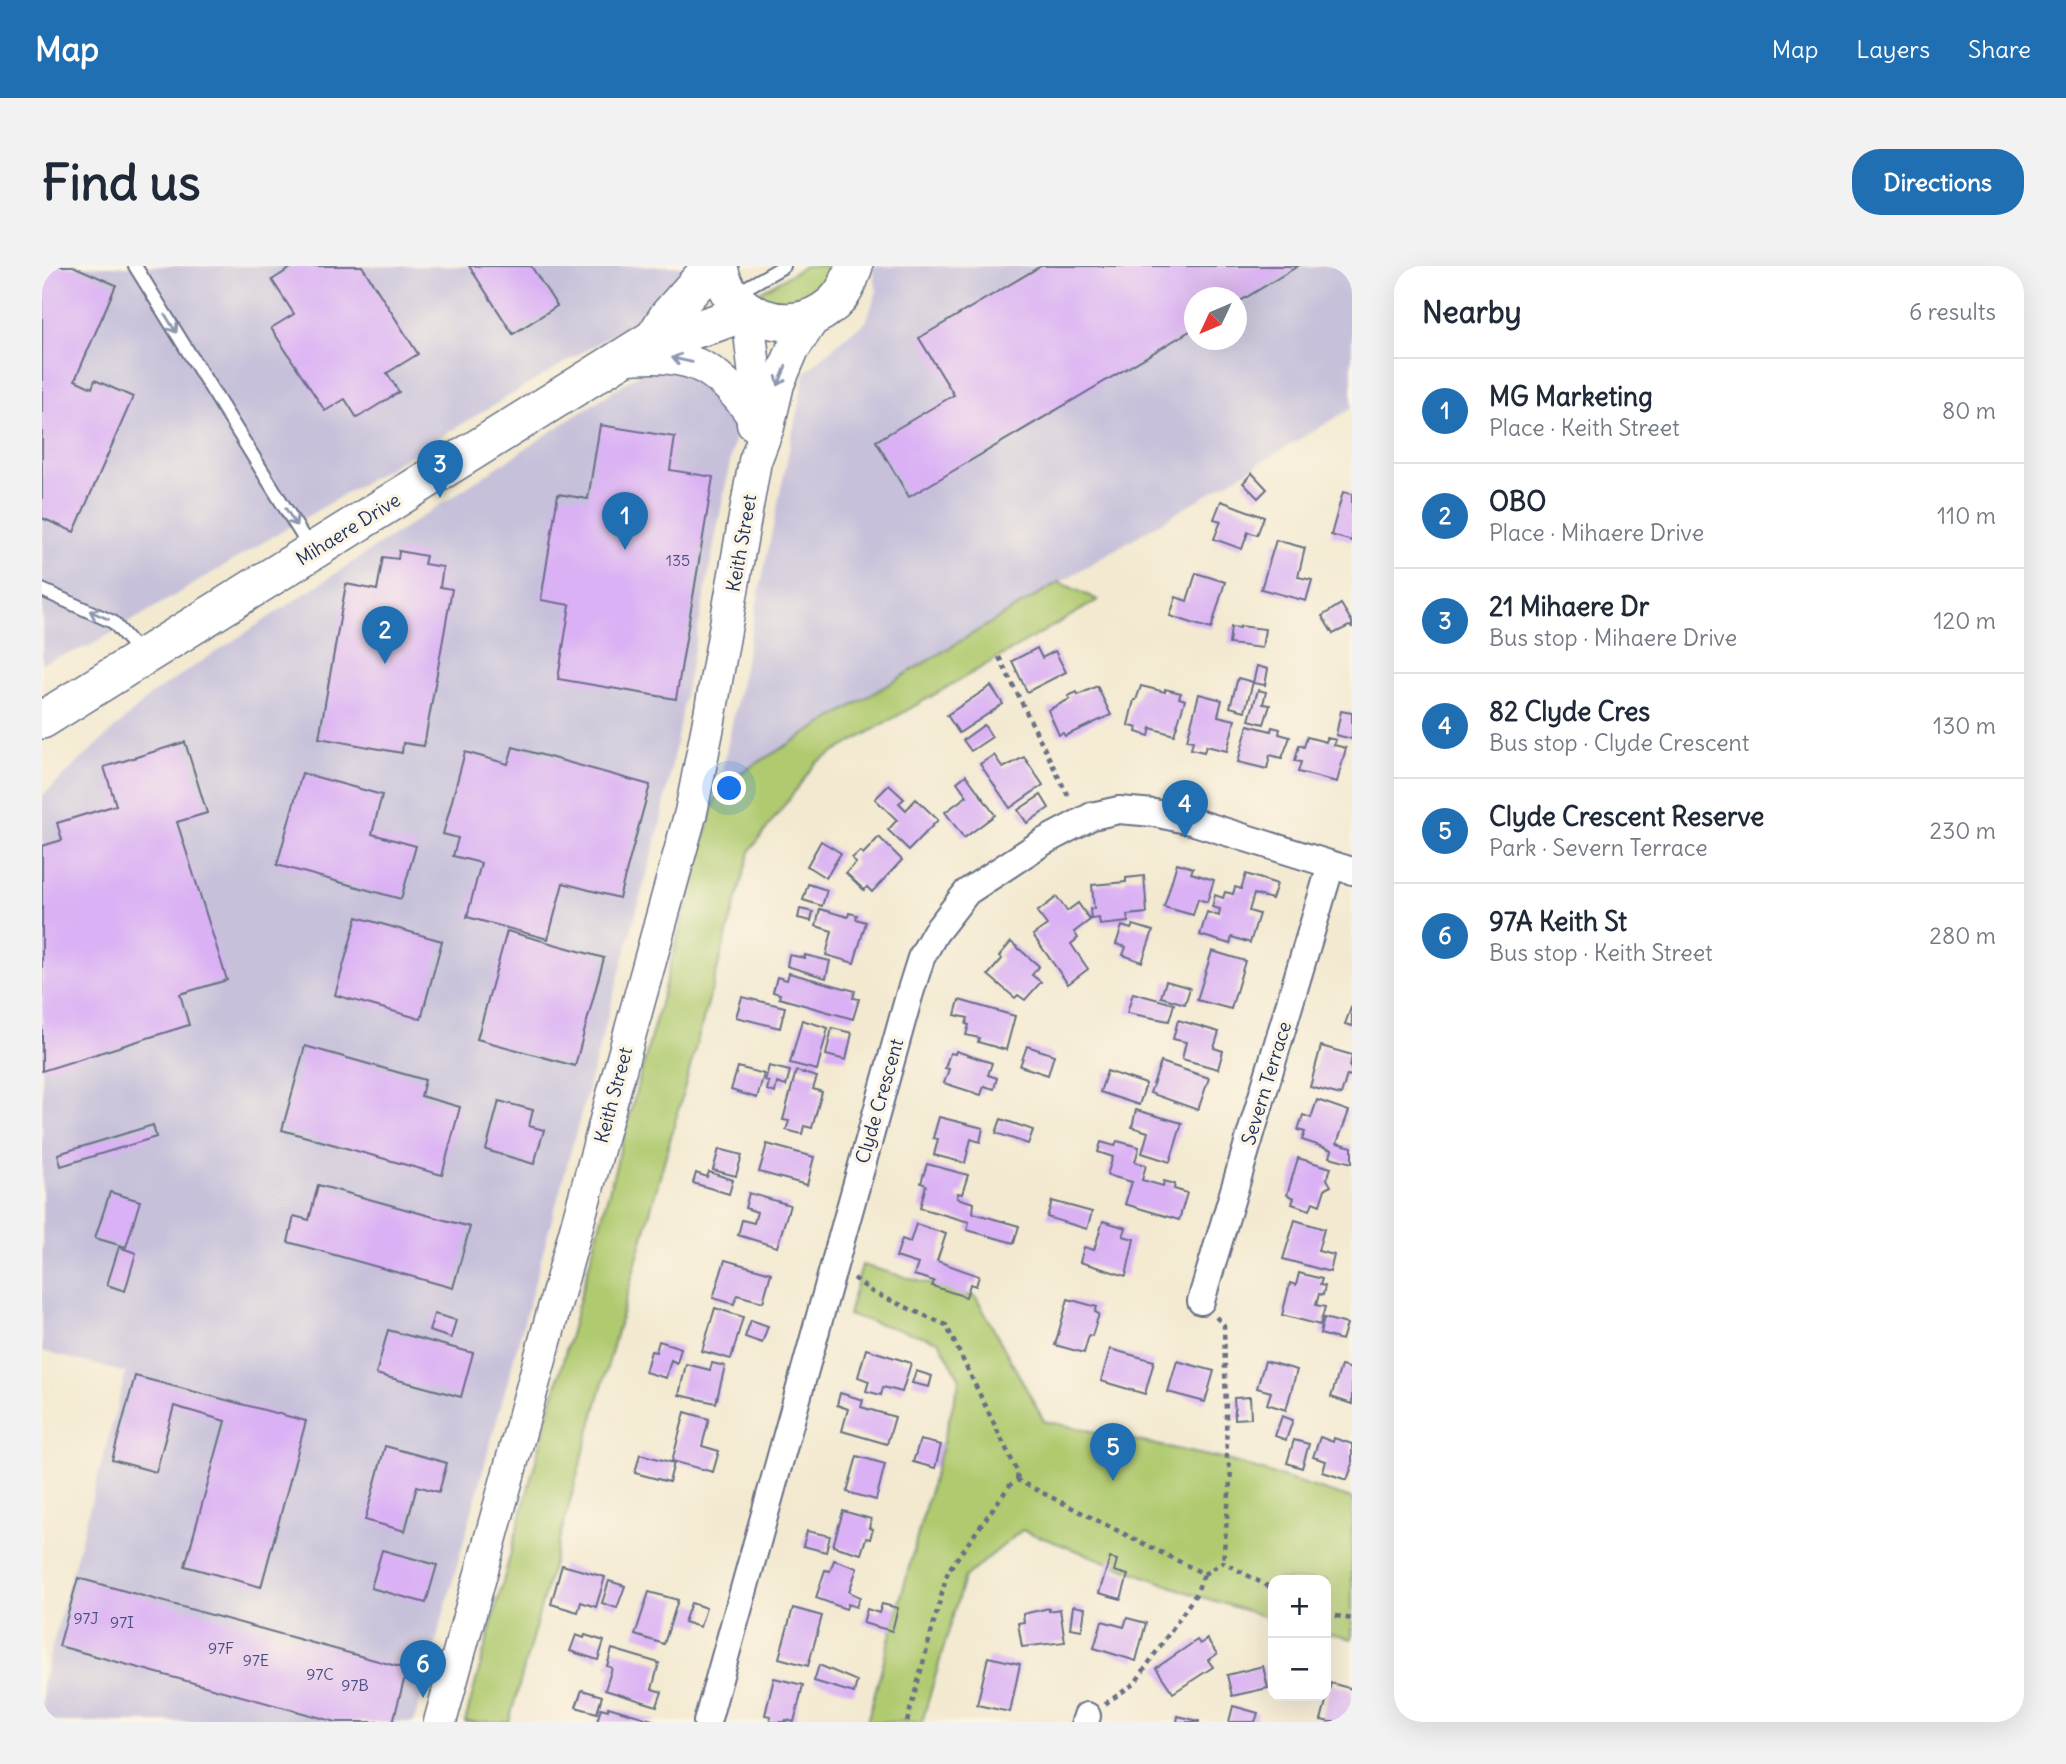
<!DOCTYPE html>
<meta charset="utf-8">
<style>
body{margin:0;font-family:Delius,sans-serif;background:#f2f2f3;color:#1f2937}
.controls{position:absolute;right:21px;bottom:21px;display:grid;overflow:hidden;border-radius:14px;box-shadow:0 7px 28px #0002}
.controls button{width:63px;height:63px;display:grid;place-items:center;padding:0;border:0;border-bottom:2px solid #e0e1e3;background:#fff;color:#1f2937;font:35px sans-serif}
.compass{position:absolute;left:1142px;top:21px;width:63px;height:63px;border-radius:50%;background:#fff;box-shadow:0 7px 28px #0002;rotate:226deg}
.you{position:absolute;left:688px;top:523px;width:24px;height:24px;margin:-18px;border:5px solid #fff;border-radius:50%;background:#1a73e8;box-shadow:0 0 0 10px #1a73e833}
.badge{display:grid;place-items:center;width:46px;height:46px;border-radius:50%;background:#1f6fb2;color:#fff;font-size:23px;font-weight:700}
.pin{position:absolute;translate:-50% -58px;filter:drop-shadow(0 2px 4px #0008)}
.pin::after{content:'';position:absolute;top:37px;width:24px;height:21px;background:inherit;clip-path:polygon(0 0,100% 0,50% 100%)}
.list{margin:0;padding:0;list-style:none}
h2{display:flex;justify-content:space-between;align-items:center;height:91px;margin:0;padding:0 28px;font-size:30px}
h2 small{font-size:23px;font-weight:400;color:#747a83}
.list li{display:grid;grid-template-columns:46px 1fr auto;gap:21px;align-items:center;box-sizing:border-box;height:105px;padding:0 28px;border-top:2px solid #e0e1e3}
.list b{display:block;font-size:26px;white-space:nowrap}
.list p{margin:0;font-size:23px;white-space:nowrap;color:#747a83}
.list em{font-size:23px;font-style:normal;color:#747a83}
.map{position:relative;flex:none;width:1310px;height:1456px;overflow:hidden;border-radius:28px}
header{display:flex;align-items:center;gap:42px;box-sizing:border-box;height:98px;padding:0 35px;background:#1f6fb2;color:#fff}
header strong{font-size:33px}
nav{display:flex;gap:38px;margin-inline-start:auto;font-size:24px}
.intro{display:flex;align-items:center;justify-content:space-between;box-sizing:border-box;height:168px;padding:0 42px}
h1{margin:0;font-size:49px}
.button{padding:18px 32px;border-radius:28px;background:#1f6fb2;color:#fff;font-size:24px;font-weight:700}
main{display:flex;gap:42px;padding:0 42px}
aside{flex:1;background:#fff;border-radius:28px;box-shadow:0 7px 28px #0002}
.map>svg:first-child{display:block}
</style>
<header>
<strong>Map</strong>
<nav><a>Map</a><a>Layers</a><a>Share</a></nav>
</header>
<div class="intro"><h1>Find us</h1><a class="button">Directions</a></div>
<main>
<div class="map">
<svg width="1310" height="1456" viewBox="0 0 1310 1456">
<rect width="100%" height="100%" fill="#fcf5e5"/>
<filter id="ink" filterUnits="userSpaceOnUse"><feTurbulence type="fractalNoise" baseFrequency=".0143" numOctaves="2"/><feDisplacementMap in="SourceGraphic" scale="14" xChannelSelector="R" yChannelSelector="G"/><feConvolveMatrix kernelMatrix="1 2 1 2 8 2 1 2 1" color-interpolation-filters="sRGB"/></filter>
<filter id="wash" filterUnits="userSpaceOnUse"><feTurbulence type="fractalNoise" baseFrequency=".00686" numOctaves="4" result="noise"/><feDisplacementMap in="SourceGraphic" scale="28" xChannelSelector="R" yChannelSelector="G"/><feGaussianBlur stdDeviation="1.57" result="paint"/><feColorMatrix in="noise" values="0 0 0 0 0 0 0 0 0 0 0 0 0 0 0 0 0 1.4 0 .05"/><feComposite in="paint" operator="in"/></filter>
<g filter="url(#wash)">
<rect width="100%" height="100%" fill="#f3e9d0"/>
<g fill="#c6c0da" fill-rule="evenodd">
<polygon points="0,0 664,0 643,25 48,380 0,397"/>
<path d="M830,0H1310V142L677,520L763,107L805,69L824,56L835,25ZM1153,32H1195V74H1153Z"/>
<polygon points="603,104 650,106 676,127 694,165 618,560 372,1456 0,1456 0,1418 84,1107 0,1085 0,530 110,428"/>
</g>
<g fill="#b0ca70" stroke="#667c67" stroke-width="2">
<path d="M763,0H794C785,38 743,48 713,29Z"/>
<polygon points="1017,316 1056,334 774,497 708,585 467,1456 423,1456 677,520"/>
<polygon points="820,999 934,1031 1002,1155 1185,1194 1310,1233 1310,1373 1284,1367 1284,1314 1231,1314 1231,1353 1150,1328 980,1264 922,1312 880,1456 825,1456 918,1113 897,1075 806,1049"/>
</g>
<g id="blocks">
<g fill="#dab1f4">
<polygon points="0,0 31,0 74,19 33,114 50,122 53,114 91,131 32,266 0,252"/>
<polygon points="252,0 320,0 376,88 345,107 357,126 315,152 303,133 283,145 229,62 252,48 230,14"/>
<polygon points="427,0 489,0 515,40 471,68"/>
<polygon points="999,0 1256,0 1195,37 1195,32 1153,32 1153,62 867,231 834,175 912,129 877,72"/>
<polygon points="558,159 633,171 628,204 671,211 634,433 516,413 528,339 499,334 516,228 546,233"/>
<polygon points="1210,207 1225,223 1216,232 1201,217"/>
<polygon points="1301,226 1310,228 1310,275 1289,269"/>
<polygon points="1179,235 1222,251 1215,269 1206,266 1200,283 1172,273 1179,255 1172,253"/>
<polygon points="1234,274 1263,282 1256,311 1270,314 1264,335 1219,323"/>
<polygon points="357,285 384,290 382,298 401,301 398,321 410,323 382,480 361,477 360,487 277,472 304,318 335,324 341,291 356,293"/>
<polygon points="1154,307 1183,316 1169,363 1128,350 1134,331 1145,335"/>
<polygon points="1299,338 1310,356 1310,361 1307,360 1291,368 1280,350"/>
<polygon points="1198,360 1223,363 1220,382 1187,378 1189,361 1198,362"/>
<polygon points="995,382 1000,392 1013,385 1024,406 985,426 970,395"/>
<polygon points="1215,400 1226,403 1223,419 1211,417"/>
<polygon points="1196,412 1211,416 1203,445 1188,441"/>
<polygon points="949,420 961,438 917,467 905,449"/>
<polygon points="1055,420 1069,449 1023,470 1021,467 1017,469 1006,444 1028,433 1026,430 1035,426 1036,429"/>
<polygon points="1099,420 1123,426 1123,423 1139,427 1137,432 1143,434 1132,469 1109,462 1107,470 1094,466 1095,462 1086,459 1092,434 1094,434"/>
<polygon points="1216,424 1224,426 1221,438 1228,439 1222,458 1207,454"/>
<polygon points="1157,428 1180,434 1176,450 1193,454 1185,485 1164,480 1162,486 1149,483 1151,475 1145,474"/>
<polygon points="1299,445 1310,447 1310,473 1294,469"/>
<polygon points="942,459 950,471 929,485 921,474"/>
<polygon points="1206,459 1229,465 1230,461 1238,463 1237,468 1248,471 1240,492 1228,489 1225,503 1196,496"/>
<polygon points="1265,471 1284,476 1285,472 1294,474 1292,479 1304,482 1295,516 1256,506 1259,496 1253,495 1257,479 1262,481"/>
<polygon points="143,476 165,547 135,556 185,714 138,728 147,759 0,805 0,580 20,574 15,557 74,539 62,501"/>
<polygon points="471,481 608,519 577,632 521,617 506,673 425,651 439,597 411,590 416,572 401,568 423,486 466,498"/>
<polygon points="952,489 961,502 982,491 1001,519 968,542 938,498"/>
<polygon points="260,507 340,529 330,568 374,580 359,633 235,599"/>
<polygon points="924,509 953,549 922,572 903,546 925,530 915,516"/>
<polygon points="847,519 862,533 857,537 864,544 874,533 896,554 867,584 846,564 855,554 833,533"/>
<polygon points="999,529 1007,542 985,557 976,544"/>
<polygon points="837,571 860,594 830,626 825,621 822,624 804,607 814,597 810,592 818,585 821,588"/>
<polygon points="779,575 799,587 784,612 765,600"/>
<polygon points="1135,597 1151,602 1149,607 1172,614 1165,636 1156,633 1151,649 1122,641"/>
<polygon points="1204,608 1235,618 1230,633 1212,628 1207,645 1217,648 1208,677 1190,671 1188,678 1158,669 1165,646 1177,650 1178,643 1170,641 1173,629 1181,632 1183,626 1191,628 1193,621 1199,623"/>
<polygon points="1102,610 1105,647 1085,649 1086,656 1058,659 1057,652 1049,653 1048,643 1052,643 1050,619 1084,616 1084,612"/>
<polygon points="766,618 785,624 780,640 761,634"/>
<polygon points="1015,631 1025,645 1036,637 1048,654 1032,666 1036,672 1029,678 1046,703 1026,718 991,669 1005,659 995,646"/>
<polygon points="758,643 771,646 769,655 756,652"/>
<polygon points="778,643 806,651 807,647 815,649 814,653 824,656 812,697 784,689 790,665 774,660"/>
<polygon points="315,651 400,675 379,753 293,729"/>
<polygon points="1091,659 1111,665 1100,696 1081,689 1084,681 1074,678 1080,660 1089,663"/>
<polygon points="465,665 562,692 533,800 435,773"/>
<polygon points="969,676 997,700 990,709 999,716 983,734 976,729 973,732 946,709 960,693 957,690"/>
<polygon points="1170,685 1203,695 1189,743 1155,734"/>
<polygon points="747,689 763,692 763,689 788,695 784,712 745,700"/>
<polygon points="747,707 813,725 811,732 817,733 811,753 737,732 738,728 731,726 735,711 745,714"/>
<polygon points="1124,715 1148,722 1143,738 1119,731"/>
<polygon points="1091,727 1132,738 1127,755 1085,747"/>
<polygon points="700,731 743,741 738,762 694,751"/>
<polygon points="917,734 973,750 964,784 936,776 937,772 924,769 927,759 924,758 926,752 913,749"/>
<polygon points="1310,739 1310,760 1303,758"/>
<polygon points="760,754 786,762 775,804 748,797"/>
<polygon points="1136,754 1177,766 1172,782 1181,785 1176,803 1140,793 1144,776 1131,773"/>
<polygon points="790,762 810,767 804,794 784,789"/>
<polygon points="263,780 383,814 379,830 418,841 400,909 240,864"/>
<polygon points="985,780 1012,789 1006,809 978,800"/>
<polygon points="1279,780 1310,789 1308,801 1310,805 1309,810 1305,809 1299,829 1268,821"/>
<polygon points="914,785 950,797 946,809 955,812 952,823 942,820 939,829 902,817 907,803 903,802 908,787 913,788"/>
<polygon points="1119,796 1167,812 1156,844 1108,827"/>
<polygon points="727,800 748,805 744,820 735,817 733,827 725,824 727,816 723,815"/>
<polygon points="696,801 722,808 715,832 689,824"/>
<polygon points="754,805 775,811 771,823 780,826 770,862 762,860 760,868 744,864 747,855 741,854"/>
<polygon points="1065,805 1104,818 1097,839 1058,826"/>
<polygon points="1275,834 1307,845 1295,877 1310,881 1310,897 1288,891 1290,884 1260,874 1263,866 1256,864 1261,849 1269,852"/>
<polygon points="457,835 491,844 487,860 502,864 492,898 444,884"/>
<polygon points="1094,844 1140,857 1128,896 1100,887 1106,866 1090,861"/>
<polygon points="897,851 941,862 938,876 929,873 923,897 892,889 896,873 891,872"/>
<polygon points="959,853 991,864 986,878 954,867"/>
<polygon points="111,859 114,871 19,900 16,888"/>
<polygon points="1075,875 1097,881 1093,896 1104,899 1100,914 1121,920 1122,915 1133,918 1132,923 1145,927 1137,954 1083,938 1090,916 1065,909 1071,891 1056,886 1059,876 1073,880"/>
<polygon points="725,878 772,891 765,919 717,906"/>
<polygon points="677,883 700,889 694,910 671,904"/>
<polygon points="1256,892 1289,902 1285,913 1289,920 1283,923 1278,939 1271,936 1268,944 1250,938 1252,932 1245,929"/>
<polygon points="885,898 926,909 920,928 916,927 915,932 932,937 931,947 977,960 972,977 925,964 927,956 878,942 884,919 879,917"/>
<polygon points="667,906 691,914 687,928 651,917 654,907 665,911"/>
<polygon points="276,919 428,961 411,1022 246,976 252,950 267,954"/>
<polygon points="68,926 98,935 84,981 53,972"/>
<polygon points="707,927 748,939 735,981 696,969 700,954 712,957 715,946 703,942"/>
<polygon points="1010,935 1050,946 1045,963 1005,951"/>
<polygon points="1253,954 1282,963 1276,985 1292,989 1288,1006 1241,993"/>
<polygon points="1061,955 1084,962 1081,970 1092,973 1084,1010 1038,996 1042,981 1052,984"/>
<polygon points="874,958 904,968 895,995 937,1010 934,1020 928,1018 924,1031 890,1020 892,1015 872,1009 876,998 854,991 860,973 868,976"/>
<polygon points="77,981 94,987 83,1025 65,1019"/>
<polygon points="683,994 729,1007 721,1036 695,1029 692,1038 671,1032"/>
<polygon points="1257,1007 1280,1013 1278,1019 1283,1020 1281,1029 1277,1028 1274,1039 1283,1041 1278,1059 1240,1049 1248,1017 1254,1019"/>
<polygon points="1026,1033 1055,1041 1053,1046 1057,1048 1050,1070 1047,1069 1042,1087 1013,1079"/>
<polygon points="673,1042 701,1051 689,1093 660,1085"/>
<polygon points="392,1048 414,1054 409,1072 387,1065"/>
<polygon points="1282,1052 1305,1058 1300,1074 1278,1068"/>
<polygon points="709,1054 726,1060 720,1077 703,1071"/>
<polygon points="346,1064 431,1087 419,1131 334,1108"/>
<polygon points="617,1075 639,1082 635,1097 629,1094 624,1112 603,1106 609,1085 614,1086"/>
<polygon points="824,1083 869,1097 860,1126 841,1121 839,1129 824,1125 827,1115 816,1111"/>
<polygon points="1068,1083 1112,1095 1103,1128 1059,1115"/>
<polygon points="1135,1095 1172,1105 1163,1136 1126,1126"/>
<polygon points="1223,1095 1255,1104 1244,1144 1225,1138 1229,1126 1215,1122"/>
<polygon points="670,1097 683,1100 674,1137 637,1129 644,1098 668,1104"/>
<polygon points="1299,1100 1310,1103 1310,1138 1289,1131"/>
<polygon points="874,1105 890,1110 887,1121 870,1117"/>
<polygon points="93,1110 264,1155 219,1321 143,1300 183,1155 132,1140 114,1206 70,1194"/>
<polygon points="798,1127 821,1134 819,1141 853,1151 845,1178 800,1165 806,1143 795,1139"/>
<polygon points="1208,1131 1209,1152 1193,1153 1192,1132"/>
<polygon points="643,1146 667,1153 660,1180 677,1185 671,1206 630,1195"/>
<polygon points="1240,1150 1251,1154 1244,1174 1233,1170"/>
<polygon points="1278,1171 1291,1176 1292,1172 1310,1178 1310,1200 1305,1214 1281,1206 1284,1195 1271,1191"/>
<polygon points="878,1174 899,1179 893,1202 871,1196"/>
<polygon points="1252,1174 1267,1178 1260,1202 1245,1197"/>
<polygon points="343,1180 405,1197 397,1226 375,1220 363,1265 323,1254"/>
<polygon points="598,1188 632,1197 627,1216 593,1207"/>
<polygon points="815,1190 843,1198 834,1234 805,1226"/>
<polygon points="801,1245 829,1253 827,1262 831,1263 828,1273 824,1272 819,1288 791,1280"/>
<polygon points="765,1265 788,1270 784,1286 761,1280"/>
<polygon points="340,1284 395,1299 384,1337 329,1322"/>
<polygon points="1068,1292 1075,1294 1072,1305 1086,1309 1079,1333 1057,1327"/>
<polygon points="792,1294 815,1302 807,1326 818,1331 814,1341 806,1338 804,1343 774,1332 783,1304 788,1305"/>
<polygon points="520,1299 563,1311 554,1341 539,1336 536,1346 509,1338"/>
<polygon points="36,1312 365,1403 351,1456 294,1456 17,1380"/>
<polygon points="567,1315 583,1320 575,1342 560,1337"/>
<polygon points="607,1326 636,1334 622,1378 593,1369"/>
<polygon points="649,1337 664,1342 658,1361 642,1356"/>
<polygon points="840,1338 856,1342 850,1365 821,1357 825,1343 837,1347"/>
<polygon points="1031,1340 1043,1342 1040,1364 1028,1362"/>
<polygon points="751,1342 780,1350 766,1400 737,1392"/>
<polygon points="1007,1342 1007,1345 1018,1343 1023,1376 980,1381 976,1357 982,1356 981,1348"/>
<polygon points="1085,1352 1104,1357 1094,1395 1052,1382 1060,1355 1082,1361"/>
<polygon points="534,1369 542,1372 543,1369 562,1375 556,1394 528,1385"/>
<polygon points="1165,1373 1175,1388 1166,1394 1171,1401 1131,1427 1114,1402 1155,1374 1158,1378"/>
<polygon points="570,1383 617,1397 610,1423 620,1426 615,1440 563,1424 570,1402 565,1400"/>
<polygon points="946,1391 978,1398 968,1446 935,1439"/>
<polygon points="777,1399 815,1415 812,1427 772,1415"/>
<polygon points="1221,1400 1226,1422 1190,1430 1185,1409"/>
<polygon points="732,1412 761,1419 752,1456 744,1454 743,1456 728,1456 729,1450 723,1449"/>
<polygon points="1289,1417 1310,1423 1310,1456 1288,1456 1279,1454"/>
<polygon points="540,1424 560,1430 555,1447 534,1441"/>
<polygon points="1191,1440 1216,1447 1213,1456 1187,1456"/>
<polygon points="566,1441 614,1455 614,1456 555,1456 559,1442 566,1444"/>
<polygon points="1136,1450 1157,1455 1157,1456 1135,1456"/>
</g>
</g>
</g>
<g filter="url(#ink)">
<use href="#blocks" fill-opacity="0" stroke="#677086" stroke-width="2"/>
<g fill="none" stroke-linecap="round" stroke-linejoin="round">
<defs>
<g id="service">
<polyline points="93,0 268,282"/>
<polyline points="693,28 742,0"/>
<polyline points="0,324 71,356 99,388"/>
</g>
<g id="minor">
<polyline points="1159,1035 1289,599"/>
<polyline points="665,1456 867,730 879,692 893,667 925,626 1001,576 1050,550 1077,544 1112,547 1149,555 1310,605"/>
<polyline points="1043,1456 1045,1450"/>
</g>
<g id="tertiary">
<path d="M708,46C706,72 714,98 713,125C713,136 710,147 711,158"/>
<path d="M577,93C643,86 672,95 710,149"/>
<polyline points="398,1456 649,546 666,460 713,195 726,161 736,118 751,83 773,50"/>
</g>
<g id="secondary">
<path d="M677,0C684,50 748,73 787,41C801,31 807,16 812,0"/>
<polyline points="612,72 626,50 670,0"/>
<path d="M0,454L612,72C644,67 677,58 705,44"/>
</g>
</defs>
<use href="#service" stroke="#677086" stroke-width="16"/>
<use href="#minor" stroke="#677086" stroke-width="30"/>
<use href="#tertiary" stroke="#677086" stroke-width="35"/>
<use href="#secondary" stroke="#677086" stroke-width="40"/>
<g stroke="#677086" stroke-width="4.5" stroke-dasharray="5 5" stroke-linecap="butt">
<polyline points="957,391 1028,534"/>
<polyline points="812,1012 830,1026 904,1059 976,1207 975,1214"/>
<polyline points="1174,1051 1182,1059 1185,1194 1189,1205 1181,1296"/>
<polyline points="1284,1348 1310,1353"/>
<polyline points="1063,1438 1093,1417 1154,1328 1162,1308"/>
<polyline points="865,1456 906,1305 968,1219 975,1214 1162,1308 1181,1296 1231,1323"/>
</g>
<use href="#service" stroke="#fff" stroke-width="12"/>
<use href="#minor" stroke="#fff" stroke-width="26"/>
<use href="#tertiary" stroke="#fff" stroke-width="32"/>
<use href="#secondary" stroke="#fff" stroke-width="37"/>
</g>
<defs><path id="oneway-shaft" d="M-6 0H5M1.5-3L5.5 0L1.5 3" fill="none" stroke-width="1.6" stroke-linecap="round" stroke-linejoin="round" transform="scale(1.75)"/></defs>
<g stroke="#8d97ae">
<use href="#oneway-shaft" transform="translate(129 58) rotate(58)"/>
<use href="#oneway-shaft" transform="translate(640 94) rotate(-167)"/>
<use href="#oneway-shaft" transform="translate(740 110) rotate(112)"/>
<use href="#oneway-shaft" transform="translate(249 251) rotate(58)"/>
<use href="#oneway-shaft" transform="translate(57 349) rotate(-156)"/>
</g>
</g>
<g text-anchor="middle" stroke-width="7" stroke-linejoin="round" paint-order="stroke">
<g font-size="16" fill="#4b5084">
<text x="636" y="300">135</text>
<text x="44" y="1358">97J</text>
<text x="80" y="1362">97I</text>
<text x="179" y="1388">97F</text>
<text x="214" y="1400">97E</text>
<text x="278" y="1414">97C</text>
<text x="313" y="1425">97B</text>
</g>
<g font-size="19" fill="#1b2f5e" stroke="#fcf5e5">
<text transform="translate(306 263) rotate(-32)" y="7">Mihaere Drive</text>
<text transform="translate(699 277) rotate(-80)" y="7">Keith Street</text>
<text transform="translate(1224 817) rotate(-73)" y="7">Severn Terrace</text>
<text transform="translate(571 829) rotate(-75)" y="7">Keith Street</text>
<text transform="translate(837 835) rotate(-74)" y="7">Clyde Crescent</text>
</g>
</g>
</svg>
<div class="controls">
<button>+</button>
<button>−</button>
</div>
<svg class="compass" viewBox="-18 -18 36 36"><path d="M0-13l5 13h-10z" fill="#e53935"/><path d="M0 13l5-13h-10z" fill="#747a83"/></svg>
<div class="you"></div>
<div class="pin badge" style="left:583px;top:284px">1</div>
<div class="pin badge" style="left:343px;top:398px">2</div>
<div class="pin badge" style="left:398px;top:232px">3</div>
<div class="pin badge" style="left:1143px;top:572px">4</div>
<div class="pin badge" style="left:1071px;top:1215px">5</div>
<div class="pin badge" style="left:381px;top:1432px">6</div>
</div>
<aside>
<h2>Nearby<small>6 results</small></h2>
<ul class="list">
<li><span class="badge">1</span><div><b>MG Marketing</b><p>Place · Keith Street</p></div><em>80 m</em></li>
<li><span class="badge">2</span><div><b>OBO</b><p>Place · Mihaere Drive</p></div><em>110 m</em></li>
<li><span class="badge">3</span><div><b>21 Mihaere Dr</b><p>Bus stop · Mihaere Drive</p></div><em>120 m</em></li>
<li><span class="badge">4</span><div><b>82 Clyde Cres</b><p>Bus stop · Clyde Crescent</p></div><em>130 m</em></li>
<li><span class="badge">5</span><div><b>Clyde Crescent Reserve</b><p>Park · Severn Terrace</p></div><em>230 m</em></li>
<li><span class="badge">6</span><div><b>97A Keith St</b><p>Bus stop · Keith Street</p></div><em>280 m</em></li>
</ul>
</aside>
</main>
